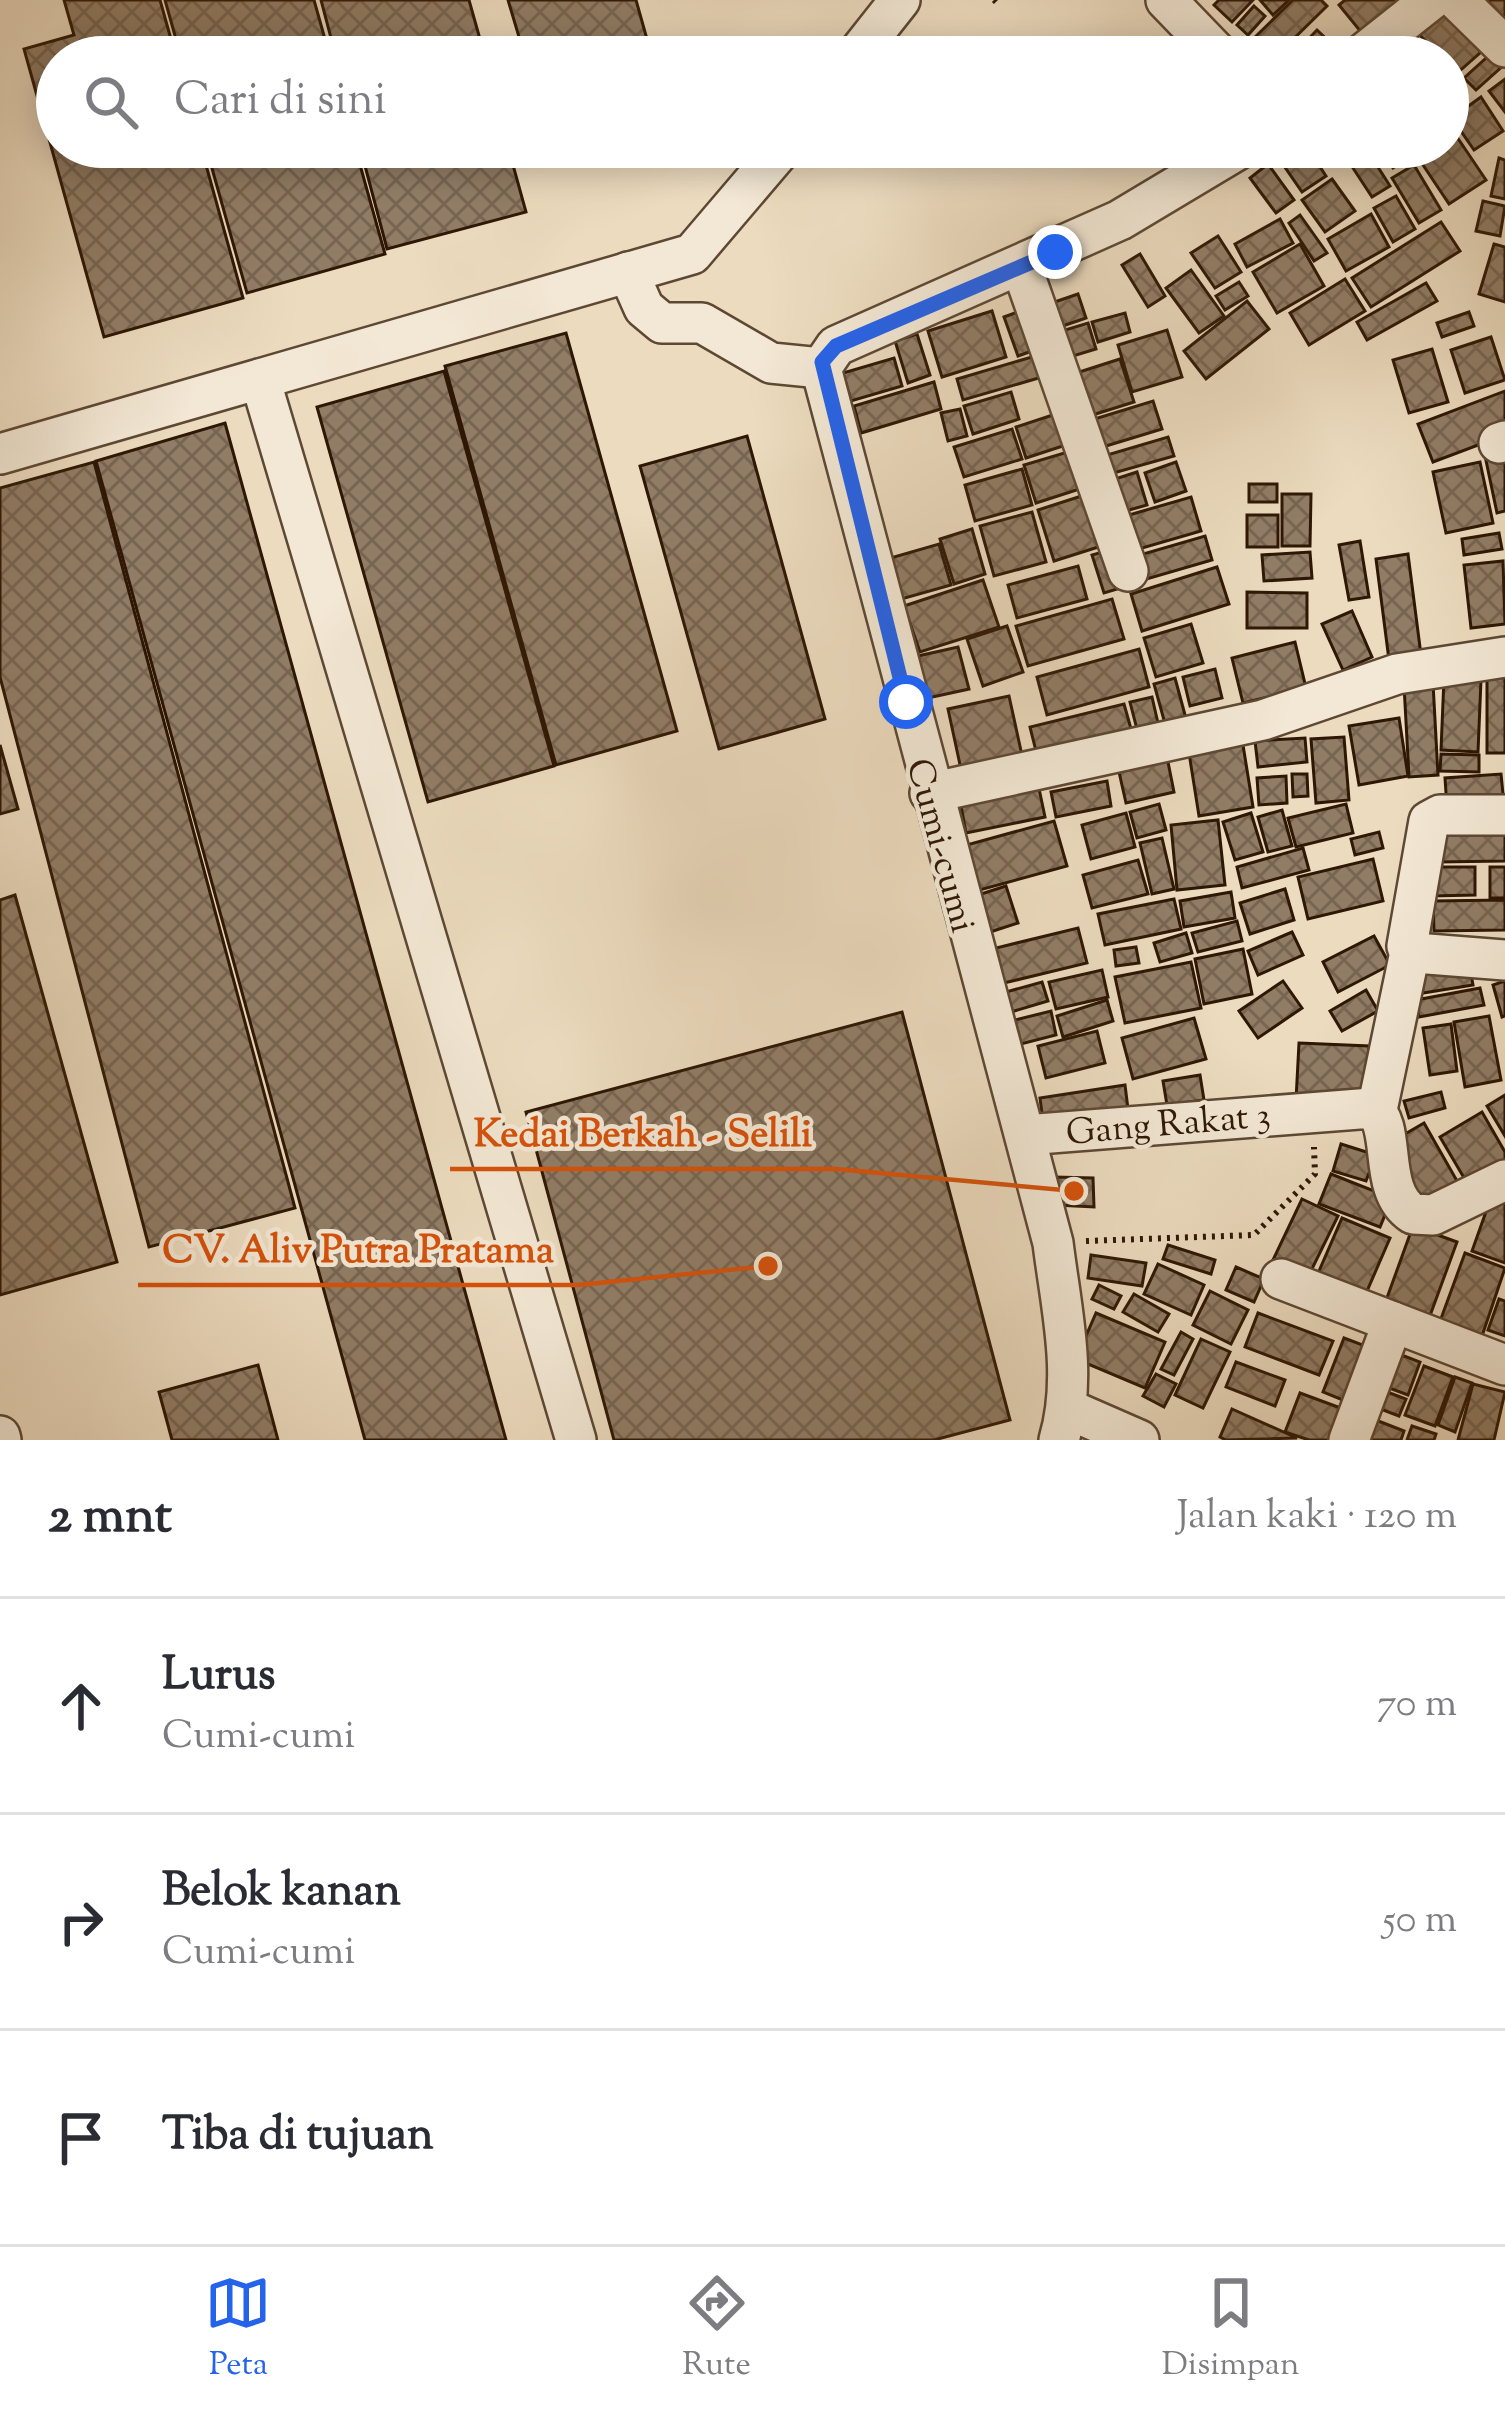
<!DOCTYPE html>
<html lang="id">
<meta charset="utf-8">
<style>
body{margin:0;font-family:"Sorts Mill Goudy",serif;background:#f2f2f3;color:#2b2b33}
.stop{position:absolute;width:36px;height:36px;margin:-27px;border:9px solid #2563eb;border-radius:50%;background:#fff}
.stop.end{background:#2563eb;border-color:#fff;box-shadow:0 3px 12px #0008}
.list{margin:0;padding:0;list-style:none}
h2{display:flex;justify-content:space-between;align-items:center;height:156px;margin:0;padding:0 48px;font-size:51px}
h2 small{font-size:39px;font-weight:400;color:#7c7c81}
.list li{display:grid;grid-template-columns:78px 1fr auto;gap:36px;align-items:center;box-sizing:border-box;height:216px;padding:0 48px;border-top:3px solid #e1e1e2}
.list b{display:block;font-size:45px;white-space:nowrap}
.list p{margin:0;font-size:39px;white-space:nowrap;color:#7c7c81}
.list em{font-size:39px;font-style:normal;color:#7c7c81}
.icon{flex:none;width:66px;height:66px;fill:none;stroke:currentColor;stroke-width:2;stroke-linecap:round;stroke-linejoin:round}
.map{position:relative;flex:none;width:1505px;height:1440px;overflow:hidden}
.search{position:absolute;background:#fff;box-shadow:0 6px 30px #0003;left:36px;right:36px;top:36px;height:132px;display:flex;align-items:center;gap:30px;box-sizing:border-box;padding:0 42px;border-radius:66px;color:#7c7c81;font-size:45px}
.sheet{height:804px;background:#fff}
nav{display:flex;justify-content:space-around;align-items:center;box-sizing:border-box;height:168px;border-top:3px solid #e1e1e2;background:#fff;font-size:33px;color:#7c7c81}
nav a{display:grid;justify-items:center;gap:6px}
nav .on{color:#2563eb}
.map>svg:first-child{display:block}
</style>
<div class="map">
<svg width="1505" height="1440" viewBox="0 0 1505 1440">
<defs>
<pattern id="building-cross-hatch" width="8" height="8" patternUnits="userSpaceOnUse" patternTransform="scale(3)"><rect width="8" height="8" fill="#917d66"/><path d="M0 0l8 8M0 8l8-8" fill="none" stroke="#776552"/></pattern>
</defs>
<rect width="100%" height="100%" fill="#ecdbbf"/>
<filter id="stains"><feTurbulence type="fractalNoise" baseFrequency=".00167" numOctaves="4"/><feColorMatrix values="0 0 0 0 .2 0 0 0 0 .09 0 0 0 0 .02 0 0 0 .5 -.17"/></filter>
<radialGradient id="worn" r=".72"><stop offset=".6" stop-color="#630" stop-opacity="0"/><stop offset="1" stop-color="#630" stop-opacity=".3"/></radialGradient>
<g fill="url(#building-cross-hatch)" stroke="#2e1705" stroke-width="3">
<polygon points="64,0 160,0 176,57 57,57 57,147 201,147 243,298 104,337 24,49 74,35"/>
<polygon points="165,0 314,0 330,57 181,57"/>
<polygon points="321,0 469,0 485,57 336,57"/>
<polygon points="508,0 636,0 652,57 525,57"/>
<polygon points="1219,0 1253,0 1232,22 1214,5"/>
<polygon points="1260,0 1289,0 1273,15"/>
<polygon points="1293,0 1321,0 1327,6 1275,57 1268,57 1252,40"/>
<polygon points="1345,0 1409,0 1370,43 1339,5"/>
<polygon points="1487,0 1505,0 1505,22"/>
<polygon points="1454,3 1490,44 1455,75 1448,57 1439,57 1419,34"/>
<polygon points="1254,6 1265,16 1248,35 1237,25"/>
<polygon points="1317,30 1337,49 1329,57 1291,57"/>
<polygon points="1412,36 1429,57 1393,57 1390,53"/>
<polygon points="1494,51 1505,64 1476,90 1464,78"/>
<polygon points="1505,79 1505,112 1489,91"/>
<polygon points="1481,97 1503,131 1474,150 1452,118"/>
<polygon points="1457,137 1486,180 1449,204 1421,162"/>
<polygon points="206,147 355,147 385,254 247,293"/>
<polygon points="360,147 508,147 526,212 387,249"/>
<polygon points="1271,147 1307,147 1326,176 1302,192"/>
<polygon points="1336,147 1366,147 1367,149 1345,162"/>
<polygon points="1415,147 1418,151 1393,168 1379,148"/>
<polygon points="1369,153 1390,186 1372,197 1351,165"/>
<polygon points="1499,158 1505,160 1505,199 1491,196"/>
<polygon points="1268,164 1294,200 1276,213 1250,178"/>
<polygon points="1414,165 1441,210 1419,223 1392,178"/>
<polygon points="1332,179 1355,211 1325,232 1302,200"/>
<polygon points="1396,196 1415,229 1393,242 1374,208"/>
<polygon points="1483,201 1505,206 1500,236 1476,231"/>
<polygon points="1371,214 1389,247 1346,271 1328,239"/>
<polygon points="1300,215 1327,253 1314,261 1289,223"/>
<polygon points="1280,219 1293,243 1247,267 1235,244"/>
<polygon points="1441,222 1460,251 1371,307 1352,278"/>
<polygon points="1218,236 1241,272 1215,288 1191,253"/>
<polygon points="1300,244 1324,286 1277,313 1253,272"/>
<polygon points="1494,244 1505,247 1505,302 1479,294"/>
<polygon points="1140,254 1165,296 1148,307 1122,265"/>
<polygon points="1191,270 1224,316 1199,333 1166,288"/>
<polygon points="1345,279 1365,311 1309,345 1290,313"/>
<polygon points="1239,282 1248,296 1225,310 1216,296"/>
<polygon points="1426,283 1437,301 1367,340 1357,322"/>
<polygon points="1078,294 1086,318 1048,331 1040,307"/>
<polygon points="1247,301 1269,329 1206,379 1184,351"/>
<polygon points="1029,308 1043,347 1018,356 1004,317"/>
<polygon points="992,311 1006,357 942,377 928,331"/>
<polygon points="1469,312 1474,326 1442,337 1437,323"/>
<polygon points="1125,313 1130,332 1098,342 1092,322"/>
<polygon points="1088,323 1096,349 1060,360 1052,334"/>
<polygon points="1167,330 1182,377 1132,392 1118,345"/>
<polygon points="566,333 677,731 556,765 445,366"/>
<polygon points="917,334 930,375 908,383 895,341"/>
<polygon points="1491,337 1505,380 1465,393 1451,350"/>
<polygon points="1432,349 1448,402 1409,413 1393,360"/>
<polygon points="1042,354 1049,375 963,400 957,379"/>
<polygon points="894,358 902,386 851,401 843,373"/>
<polygon points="1120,359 1134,402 1086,417 1073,374"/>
<polygon points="444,371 554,766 428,802 317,407"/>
<polygon points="934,382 941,409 861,433 854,406"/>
<polygon points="1505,391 1505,435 1433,462 1418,424"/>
<polygon points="1011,392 1019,419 973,434 964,406"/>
<polygon points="1153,401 1162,429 1096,449 1088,421"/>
<polygon points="960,409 967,436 948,441 941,413"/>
<polygon points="1068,410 1078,441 1026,458 1016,427"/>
<polygon points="225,423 506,1440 365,1440 96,461"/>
<polygon points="1012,429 1022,459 964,477 954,447"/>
<polygon points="747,436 825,719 719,749 640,466"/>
<polygon points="1168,437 1174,456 1103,476 1097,458"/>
<polygon points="1505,447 1505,511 1497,513 1484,451"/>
<polygon points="1081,448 1092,485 1036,503 1024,465"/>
<polygon points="94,462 295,1208 149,1247 0,677 0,488"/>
<polygon points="1176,462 1186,491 1155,502 1145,473"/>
<polygon points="1480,462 1493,523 1446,533 1433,472"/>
<polygon points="1022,469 1032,505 975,521 965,485"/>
<polygon points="1137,472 1147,505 1115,514 1106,482"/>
<rect x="1249" y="484" width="28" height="18"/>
<polygon points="1094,492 1111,543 1054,561 1038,510"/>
<polygon points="1282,494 1311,494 1310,546 1282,546"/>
<polygon points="1191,497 1201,531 1132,551 1122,517"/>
<polygon points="1032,512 1046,562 994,576 980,526"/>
<rect x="1247" y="515" width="31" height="32"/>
<polygon points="972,529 985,574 954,584 940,539"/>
<polygon points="1499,533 1502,549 1464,555 1462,539"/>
<polygon points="1205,536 1212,560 1133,583 1126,559"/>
<polygon points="1360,541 1369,597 1349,600 1339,545"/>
<polygon points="939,544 951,585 898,600 887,559"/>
<polygon points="1113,549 1124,587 1104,593 1092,555"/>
<polygon points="1310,552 1312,578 1264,581 1262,555"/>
<polygon points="1408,554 1421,655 1389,660 1376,559"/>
<polygon points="1503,561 1505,624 1471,628 1464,565"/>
<polygon points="1078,566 1087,599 1017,618 1008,585"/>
<polygon points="1217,567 1229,604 1142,631 1131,594"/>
<polygon points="983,580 999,627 920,652 904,606"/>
<polygon points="1247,592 1307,593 1307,628 1247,628"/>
<polygon points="1112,599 1124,639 1028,666 1016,626"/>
<polygon points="1352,611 1372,657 1343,670 1322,624"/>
<polygon points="1191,624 1203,663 1156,677 1144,638"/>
<polygon points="1007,626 1023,672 983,686 967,639"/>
<polygon points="1295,642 1306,688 1243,703 1232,658"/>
<polygon points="958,647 969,689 928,698 918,656"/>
<polygon points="1139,649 1149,687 1047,715 1037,677"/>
<polygon points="1215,669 1222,698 1190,706 1183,677"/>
<rect x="1487" y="676" width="18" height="77"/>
<polygon points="1175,678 1188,726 1167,731 1154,684"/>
<polygon points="1444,678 1481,680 1478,752 1441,750"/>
<polygon points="1433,683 1438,775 1409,777 1404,685"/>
<polygon points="1009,696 1023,760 962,774 948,709"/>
<polygon points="1152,697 1160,732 1139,737 1130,702"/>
<polygon points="1124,704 1133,736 1038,759 1030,727"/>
<polygon points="1399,718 1408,776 1359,785 1349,726"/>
<polygon points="1344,737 1349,800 1316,803 1311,739"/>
<polygon points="1305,738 1307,762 1258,767 1255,741"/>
<polygon points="0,745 18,809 0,814"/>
<polygon points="1243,745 1253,807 1199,816 1189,753"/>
<polygon points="1166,752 1174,792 1126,803 1117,763"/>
<polygon points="1441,754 1479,755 1479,772 1440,771"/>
<polygon points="1292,774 1307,774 1308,796 1293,797"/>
<polygon points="1501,774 1504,804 1447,808 1445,778"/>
<polygon points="1286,776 1287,803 1259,805 1257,778"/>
<polygon points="1037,779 1045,817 966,833 959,795"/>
<polygon points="1107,781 1111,806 1056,817 1051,792"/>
<polygon points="1159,804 1166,830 1137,838 1130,812"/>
<polygon points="1346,804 1353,833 1296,847 1288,818"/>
<polygon points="1282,810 1292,846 1268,852 1258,817"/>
<polygon points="1126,813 1135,847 1091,859 1082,825"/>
<polygon points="1251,813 1263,852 1235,860 1223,822"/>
<polygon points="1218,820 1225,885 1177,890 1171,825"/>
<polygon points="1054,821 1067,866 976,891 963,846"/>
<polygon points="1505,823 1505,861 1439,862 1439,824"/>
<polygon points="1379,832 1383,848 1355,855 1351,839"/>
<polygon points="1162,838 1174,889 1152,894 1140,843"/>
<polygon points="1303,848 1309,870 1242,888 1237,867"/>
<polygon points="1373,859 1383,901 1308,919 1298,877"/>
<polygon points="1138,860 1148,894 1092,908 1083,875"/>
<polygon points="1431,867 1475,867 1475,895 1432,896"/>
<rect x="1490" y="867" width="15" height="31"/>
<polygon points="1006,886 1018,923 990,932 978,895"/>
<polygon points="1285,889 1294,920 1250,934 1240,903"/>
<polygon points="1231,892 1235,918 1184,927 1180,901"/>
<polygon points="15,895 117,1262 0,1295 0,900"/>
<polygon points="1174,899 1181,929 1105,945 1098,914"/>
<polygon points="1505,900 1505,930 1434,931 1433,901"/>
<polygon points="1237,921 1242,941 1198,952 1192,933"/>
<polygon points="1078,928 1087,963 1004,983 996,948"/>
<polygon points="1292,932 1303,955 1258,975 1248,951"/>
<polygon points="1186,933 1192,953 1160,962 1154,943"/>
<polygon points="1374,936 1390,965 1338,992 1323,962"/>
<polygon points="1136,947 1139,963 1116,966 1114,950"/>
<polygon points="1243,949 1252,994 1204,1004 1195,959"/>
<polygon points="1191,962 1201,1008 1125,1023 1115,977"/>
<polygon points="1469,963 1473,985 1417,994 1414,972"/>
<polygon points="1102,970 1108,997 1056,1009 1049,982"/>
<polygon points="1283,981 1302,1008 1258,1038 1239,1011"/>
<polygon points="1505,981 1505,1016 1502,1017 1493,985"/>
<polygon points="1042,982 1048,1001 1011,1012 1006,992"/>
<polygon points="1480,988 1484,1005 1419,1017 1416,1000"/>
<polygon points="1366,990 1378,1011 1342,1031 1330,1011"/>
<polygon points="1107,1000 1113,1021 1063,1037 1057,1016"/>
<polygon points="1051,1011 1056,1035 1021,1044 1015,1020"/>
<polygon points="902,1012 1010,1420 934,1440 614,1440 526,1112"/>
<polygon points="1489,1016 1501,1080 1465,1087 1454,1022"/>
<polygon points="1194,1018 1206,1059 1133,1079 1122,1038"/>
<polygon points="1451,1024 1457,1071 1430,1075 1423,1028"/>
<polygon points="1097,1031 1105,1063 1046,1078 1038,1046"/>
<polygon points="1299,1043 1369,1046 1366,1102 1296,1100"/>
<polygon points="1200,1075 1204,1100 1167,1105 1163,1081"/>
<polygon points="1125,1085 1129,1117 1044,1129 1040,1098"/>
<polygon points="1441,1092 1445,1108 1409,1118 1404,1101"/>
<polygon points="1505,1095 1505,1136 1487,1106"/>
<polygon points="1482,1112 1505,1152 1505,1168 1470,1188 1440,1137"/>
<polygon points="1424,1123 1461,1188 1422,1210 1386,1145"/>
<polygon points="1341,1144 1376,1155 1366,1181 1333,1171"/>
<polygon points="1331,1174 1392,1198 1380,1227 1319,1204"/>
<polygon points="1054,1177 1093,1178 1094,1207 1056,1205"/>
<polygon points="1493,1192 1505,1196 1505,1263 1472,1251"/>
<polygon points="1302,1199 1338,1216 1307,1279 1272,1262"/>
<polygon points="1342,1218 1390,1238 1364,1298 1316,1278"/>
<polygon points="1413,1226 1457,1242 1428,1321 1384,1306"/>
<polygon points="1168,1245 1215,1260 1211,1274 1163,1259"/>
<polygon points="1465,1253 1505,1268 1481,1339 1439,1324"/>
<polygon points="1091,1255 1146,1263 1142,1286 1088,1278"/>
<polygon points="1158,1264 1204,1285 1191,1315 1144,1294"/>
<polygon points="1236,1267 1264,1279 1254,1302 1226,1290"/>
<polygon points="1099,1285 1121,1296 1114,1309 1092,1299"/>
<polygon points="1210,1291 1248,1310 1231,1344 1193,1325"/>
<polygon points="1134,1294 1169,1314 1158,1332 1123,1312"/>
<polygon points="1499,1299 1505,1301 1505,1336 1488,1330"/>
<polygon points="1096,1313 1165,1342 1145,1388 1076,1359"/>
<polygon points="1258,1313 1333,1341 1319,1375 1245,1347"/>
<polygon points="1181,1332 1193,1339 1174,1375 1161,1369"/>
<polygon points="1344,1338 1376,1350 1355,1405 1323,1392"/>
<polygon points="1201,1339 1230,1352 1203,1408 1175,1395"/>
<polygon points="1386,1349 1420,1362 1408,1395 1373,1382"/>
<polygon points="1236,1362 1285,1380 1275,1406 1226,1387"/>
<polygon points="258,1365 278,1440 172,1440 159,1392"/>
<polygon points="1424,1366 1453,1377 1435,1426 1405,1415"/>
<polygon points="1156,1374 1176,1384 1164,1407 1143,1396"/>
<polygon points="1455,1377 1472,1383 1455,1432 1438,1425"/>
<polygon points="1473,1384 1505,1392 1494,1440 1458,1440"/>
<polygon points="1374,1387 1406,1399 1399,1416 1367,1404"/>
<polygon points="1300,1393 1354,1413 1344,1440 1309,1440 1285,1432"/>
<polygon points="1232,1409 1297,1438 1226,1440 1220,1437"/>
<polygon points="1368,1417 1404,1431 1401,1440 1359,1440"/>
<polygon points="1412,1426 1436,1434 1434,1440 1407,1440"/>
</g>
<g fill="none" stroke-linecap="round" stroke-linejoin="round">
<defs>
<g id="minor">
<polyline points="1166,0 1221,57"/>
<polyline points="1457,0 1505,47"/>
<polyline points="855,57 900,0"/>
<polyline points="1359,57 1431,0"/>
<polyline points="1022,268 1128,571"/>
<polyline points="628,272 644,308 662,323 702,323 771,363 821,368"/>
<polyline points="260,379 576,1440"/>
<polyline points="1499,443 1505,441"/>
<polyline points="0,454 692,254 783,147"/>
<polyline points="930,793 1263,720 1397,674 1505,657"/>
<polyline points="1505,815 1440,815 1429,821 1407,946 1415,953 1505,960"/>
<polyline points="1377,1110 1410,952"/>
<path d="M1025,1135L1372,1108C1398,1126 1376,1190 1413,1214L1433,1215L1505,1180"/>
<polyline points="1281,1279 1505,1365"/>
<polyline points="1068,1409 1139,1440"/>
<polyline points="0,1436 1,1440"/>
<path d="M1059,1440C1078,1376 1061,1308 1053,1243L821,368L836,346L1120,220L1242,147"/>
<polyline points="1349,1440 1393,1322"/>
</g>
</defs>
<use href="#minor" stroke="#5e4834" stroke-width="44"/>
<g stroke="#2e1705" stroke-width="6" stroke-dasharray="3 6" stroke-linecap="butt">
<polyline points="994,0 996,2"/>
<polyline points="1086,1241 1254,1235 1315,1174 1314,1147"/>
</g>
<use href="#minor" stroke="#f3e8d5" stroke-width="39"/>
</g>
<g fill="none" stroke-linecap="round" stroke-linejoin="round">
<polyline stroke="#2563eb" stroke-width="15" points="906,702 822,362 836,346 1055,252"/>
</g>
<g text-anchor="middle" stroke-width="9" stroke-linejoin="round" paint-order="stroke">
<g font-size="36" fill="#2e1705" stroke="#f3e8d5">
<text transform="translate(943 845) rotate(75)" y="13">Cumi-cumi</text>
<text transform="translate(1168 1122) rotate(-5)" y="13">Gang Rakat 3</text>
</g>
</g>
<path fill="none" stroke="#d5520b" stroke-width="4.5" d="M1074 1191L836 1169H450M768 1266L578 1285H138"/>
<g fill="#d5520b" stroke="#f3e8d5" stroke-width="4.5">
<circle cx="1074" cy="1191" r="12"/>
<circle cx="768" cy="1266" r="12"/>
</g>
<g font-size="39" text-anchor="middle" font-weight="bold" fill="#d5520b" stroke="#f3e8d5" stroke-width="9" stroke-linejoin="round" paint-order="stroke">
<text x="643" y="1146">Kedai Berkah - Selili</text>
<text x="358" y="1262">CV. Aliv Putra Pratama</text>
</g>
<rect width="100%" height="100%" filter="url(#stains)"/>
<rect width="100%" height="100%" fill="url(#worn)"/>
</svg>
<div class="stop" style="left:906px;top:702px"></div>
<div class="stop end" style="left:1055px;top:252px"></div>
<div class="search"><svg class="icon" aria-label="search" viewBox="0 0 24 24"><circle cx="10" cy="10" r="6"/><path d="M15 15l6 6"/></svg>Cari di sini</div>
</div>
<section class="sheet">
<h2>2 mnt<small>Jalan kaki · 120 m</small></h2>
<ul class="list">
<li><svg class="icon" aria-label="ahead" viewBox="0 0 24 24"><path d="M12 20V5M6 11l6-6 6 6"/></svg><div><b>Lurus</b><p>Cumi-cumi</p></div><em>70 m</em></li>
<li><svg class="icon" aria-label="right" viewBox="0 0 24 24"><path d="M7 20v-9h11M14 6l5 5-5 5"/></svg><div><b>Belok kanan</b><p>Cumi-cumi</p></div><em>50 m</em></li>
<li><svg class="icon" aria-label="arrive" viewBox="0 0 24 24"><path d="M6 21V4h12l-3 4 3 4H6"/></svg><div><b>Tiba di tujuan</b></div></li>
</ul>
</section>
<nav>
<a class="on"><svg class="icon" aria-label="map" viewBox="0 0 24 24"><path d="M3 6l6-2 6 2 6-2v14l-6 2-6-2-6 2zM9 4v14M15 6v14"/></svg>Peta</a>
<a><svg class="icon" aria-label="directions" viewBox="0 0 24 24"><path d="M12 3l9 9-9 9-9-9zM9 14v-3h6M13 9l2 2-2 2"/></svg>Rute</a>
<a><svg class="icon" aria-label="saved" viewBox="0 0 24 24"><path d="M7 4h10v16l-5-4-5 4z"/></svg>Disimpan</a>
</nav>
